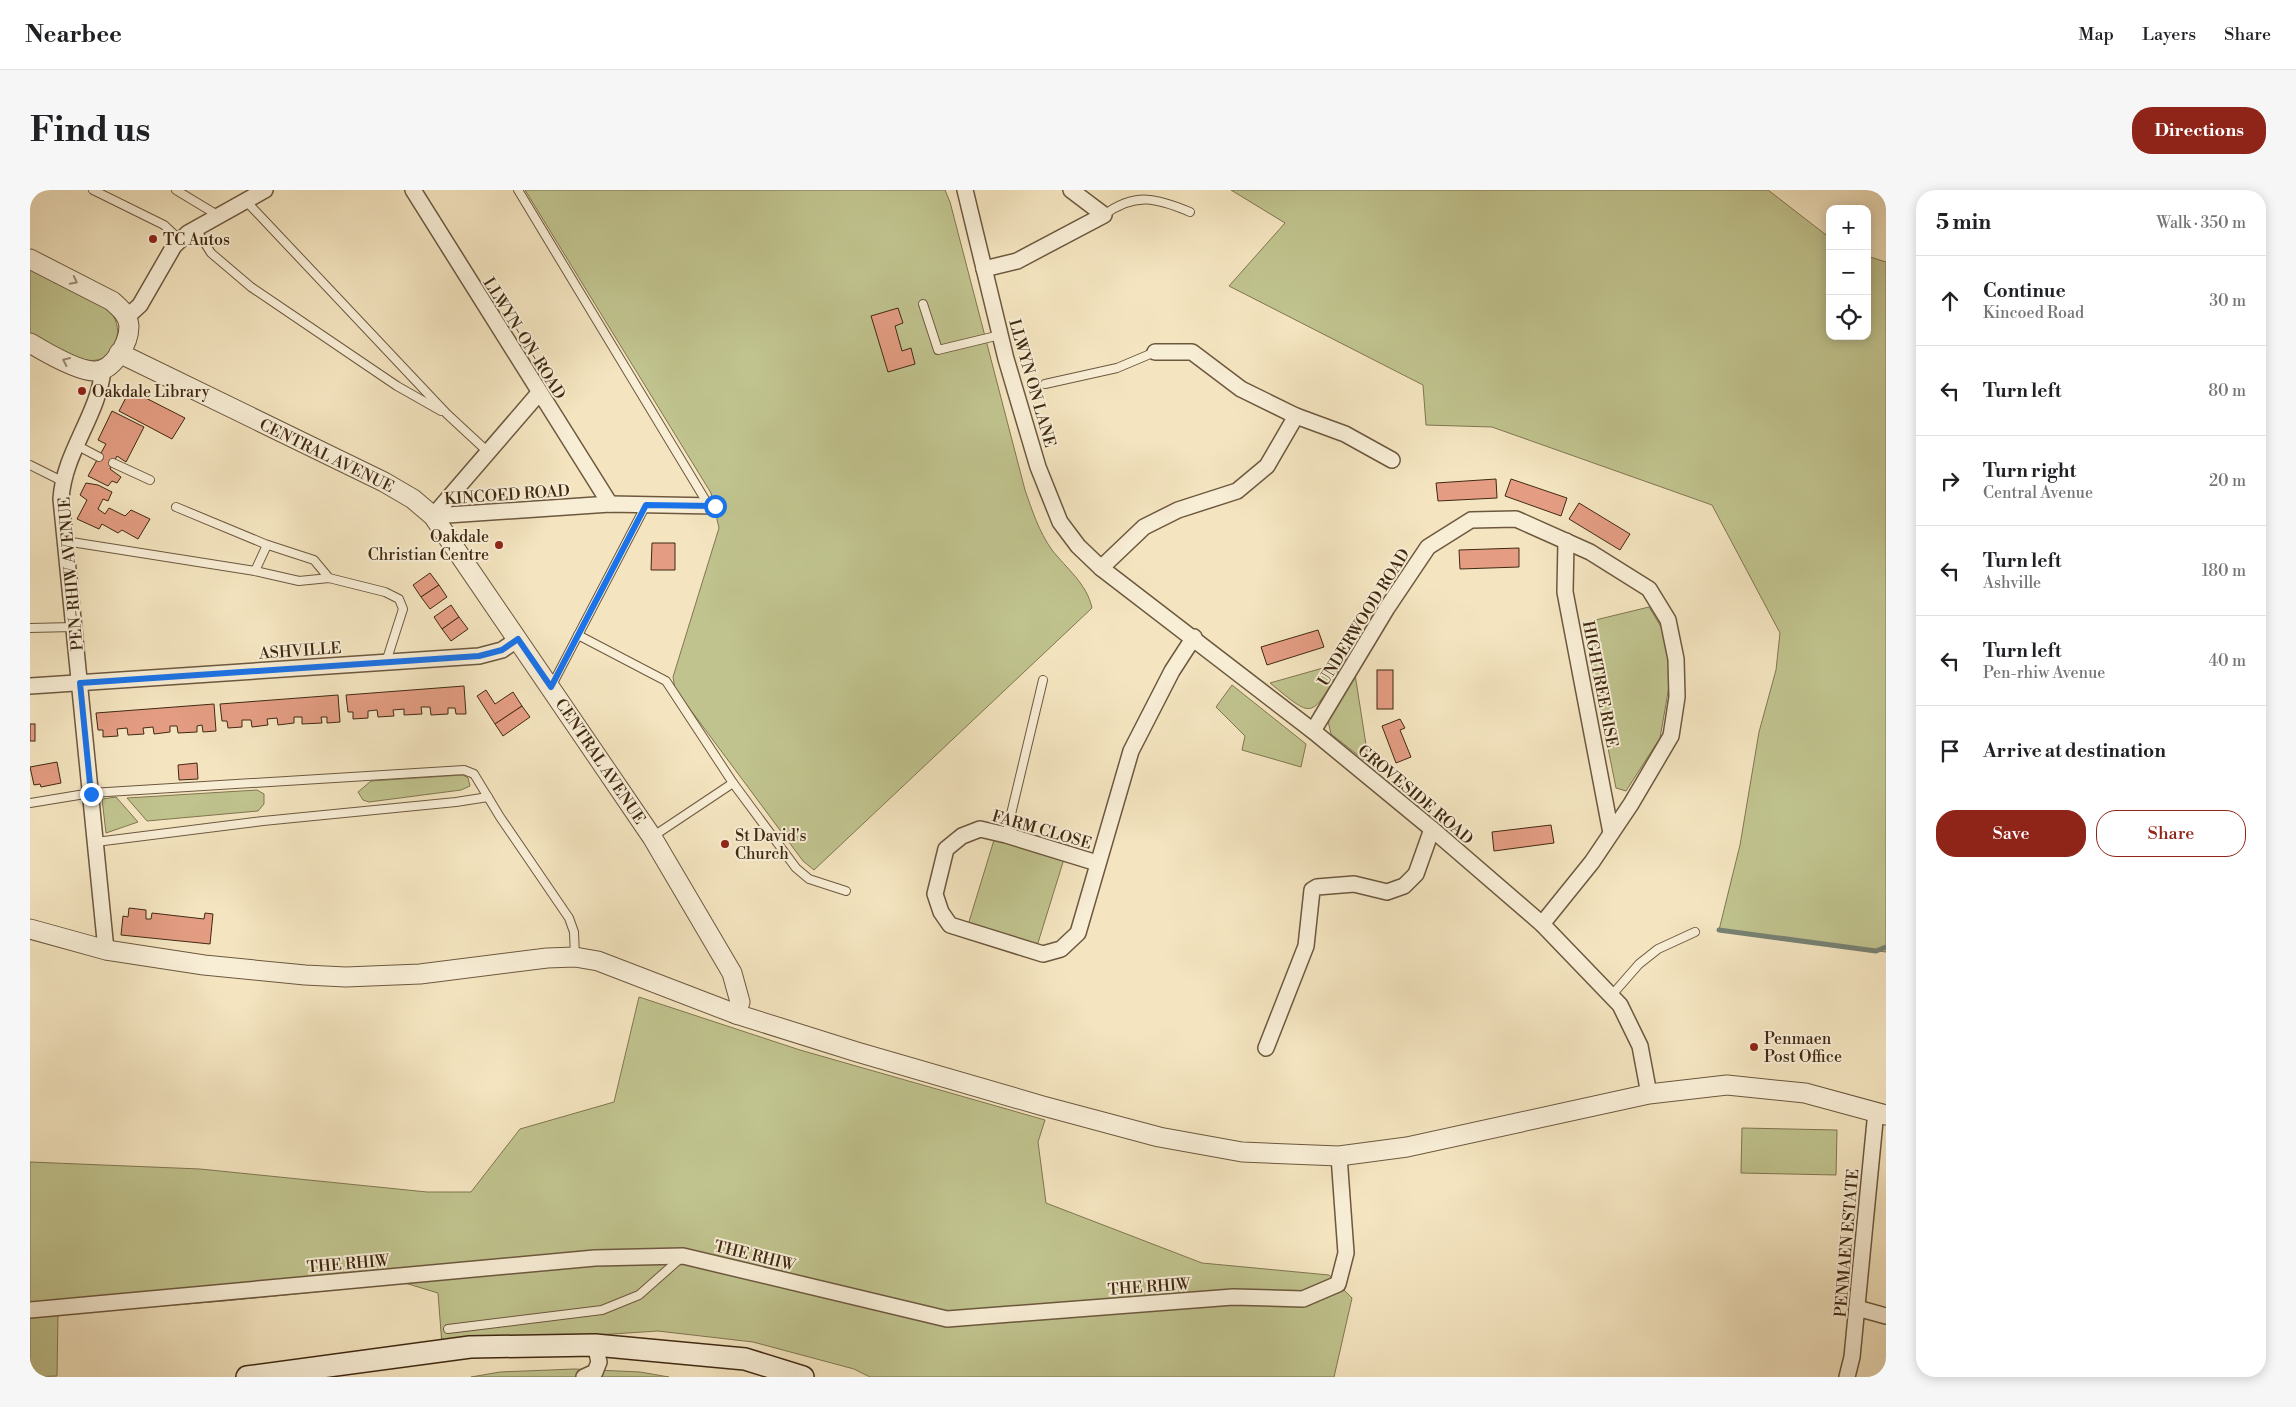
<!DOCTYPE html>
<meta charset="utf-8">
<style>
body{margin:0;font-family:"Libre Bodoni",serif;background:#f6f6f6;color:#202124}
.controls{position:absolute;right:15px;top:15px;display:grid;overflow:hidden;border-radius:10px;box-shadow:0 2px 12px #0003}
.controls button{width:45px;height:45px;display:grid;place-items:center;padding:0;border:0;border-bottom:1px solid #e0e0e0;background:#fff;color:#202124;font:25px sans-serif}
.stop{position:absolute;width:15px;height:15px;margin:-11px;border:4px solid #1a73e8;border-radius:50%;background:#fff}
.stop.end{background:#1a73e8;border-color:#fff;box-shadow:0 1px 5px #0008}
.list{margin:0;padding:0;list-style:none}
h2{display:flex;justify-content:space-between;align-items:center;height:65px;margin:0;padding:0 20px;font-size:21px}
h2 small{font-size:16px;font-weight:400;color:#757577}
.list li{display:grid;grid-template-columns:32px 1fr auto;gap:15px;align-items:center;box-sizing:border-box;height:90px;padding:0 20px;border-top:1px solid #e0e0e0}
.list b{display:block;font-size:19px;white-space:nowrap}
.list p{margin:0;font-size:16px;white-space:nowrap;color:#757577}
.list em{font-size:16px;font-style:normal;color:#757577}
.actions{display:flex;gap:10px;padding:15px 20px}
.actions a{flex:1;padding:11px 0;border:1px solid #8f2418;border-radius:20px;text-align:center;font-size:18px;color:#8f2418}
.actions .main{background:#8f2418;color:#fff}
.icon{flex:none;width:28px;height:28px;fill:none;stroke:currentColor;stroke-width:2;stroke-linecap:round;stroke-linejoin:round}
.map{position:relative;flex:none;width:1856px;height:1187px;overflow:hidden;border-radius:20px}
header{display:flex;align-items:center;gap:30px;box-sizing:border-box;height:70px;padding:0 25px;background:#fff;border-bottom:1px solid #e0e0e0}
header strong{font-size:24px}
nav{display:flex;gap:28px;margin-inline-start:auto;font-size:18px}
.intro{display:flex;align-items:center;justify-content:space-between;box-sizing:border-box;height:120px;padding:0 30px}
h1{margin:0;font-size:35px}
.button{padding:12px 22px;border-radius:20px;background:#8f2418;color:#fff;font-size:18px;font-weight:700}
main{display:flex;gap:30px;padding:0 30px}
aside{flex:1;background:#fff;border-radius:20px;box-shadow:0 2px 12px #0003}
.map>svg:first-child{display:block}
</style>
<header>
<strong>Nearbee</strong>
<nav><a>Map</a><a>Layers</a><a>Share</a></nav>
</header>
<div class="intro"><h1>Find us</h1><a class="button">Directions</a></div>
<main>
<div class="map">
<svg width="1856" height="1187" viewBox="0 0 1856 1187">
<rect width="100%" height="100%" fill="#f4e5c0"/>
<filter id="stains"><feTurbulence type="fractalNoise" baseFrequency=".004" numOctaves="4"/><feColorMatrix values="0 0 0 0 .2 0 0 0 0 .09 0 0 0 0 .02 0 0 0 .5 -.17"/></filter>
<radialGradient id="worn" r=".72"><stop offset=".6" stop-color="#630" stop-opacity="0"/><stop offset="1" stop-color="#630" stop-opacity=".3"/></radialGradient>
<g fill="#c0c38e" stroke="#807650">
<path d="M495,0H915L920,12L995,300C1002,320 1009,342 1022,360C1037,379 1057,394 1062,418L784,680L773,671L645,499L643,487L689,338L681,303Z"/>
<polygon points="1201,0 1738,0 1800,48 1800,146 1837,146 1837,66 1856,72 1856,762 1689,740 1710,655 1729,542 1746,480 1750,443 1682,315 1462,237 1396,235 1393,195 1199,96 1255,33"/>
<path d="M0,77C16,85 69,109 78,119C86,127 90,139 86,150C72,193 26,157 0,144Z"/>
<polygon points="1619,417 1633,440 1641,485 1630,548 1596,601 1586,598 1553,433"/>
<path d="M1307,474L1310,480C1280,529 1284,529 1240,493Z"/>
<polygon points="1325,484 1339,574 1301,544 1298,531"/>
<polygon points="1202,495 1276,554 1271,577 1212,560 1215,546 1186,517"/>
<polygon points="433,585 438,588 440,596 431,600 339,612 333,610 328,602 341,591"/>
<polygon points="227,600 234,604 234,614 228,621 117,631 97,608"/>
<polygon points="86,607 108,632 76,643 72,609"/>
<polygon points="964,650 1034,669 1007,756 938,735"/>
<polygon points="609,807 770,860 1015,930 1008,952 1016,1013 1172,1073 1299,1085 1322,1108 1304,1187 840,1187 824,1179 723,1152 628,1141 412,1155 408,1103 375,1093 194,1111 28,1124 27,1186 0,1187 0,972 170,979 397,1002 441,1002 490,939 584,912"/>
<polygon points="1712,938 1807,940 1806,985 1711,983"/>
<polygon points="544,1179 610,1182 639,1187 441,1187 470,1182"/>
</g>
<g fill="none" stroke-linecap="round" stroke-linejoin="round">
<polyline stroke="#778274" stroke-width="5" points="1689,740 1846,761 1856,757"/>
</g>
<g fill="#e49d83" stroke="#402912">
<polygon points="868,118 873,133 865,136 872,161 881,158 885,174 858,182 841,126"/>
<polygon points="100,200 155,228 142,249 89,221"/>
<polygon points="82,221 114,237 96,272 87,266 80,279 91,287 87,293 82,291 78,296 58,286 76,254 68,250"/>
<polygon points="1466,289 1467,308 1408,311 1406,293"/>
<polygon points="1481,289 1537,308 1531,326 1475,306"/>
<polygon points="56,293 68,295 82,302 78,311 73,309 68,319 75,324 79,318 95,326 101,320 120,329 108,349 92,340 88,343 72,334 69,339 47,329 57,310 50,305"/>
<polygon points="1549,313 1600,344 1590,360 1539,329"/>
<polygon points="622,353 645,353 645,380 621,380"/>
<polygon points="1489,358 1489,377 1430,379 1429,360"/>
<polygon points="400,383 409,395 391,407 383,395"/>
<polygon points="409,395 417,407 400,419 391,407"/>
<polygon points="421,415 429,427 412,439 404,427"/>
<polygon points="429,427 438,439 421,451 412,439"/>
<polygon points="1288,440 1294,457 1237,475 1231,457"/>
<rect x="1347" y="480" width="16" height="39"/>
<polygon points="434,496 436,524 426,524 425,518 418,518 418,524 401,525 400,517 391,517 392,524 374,525 374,519 363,520 364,526 348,527 347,520 338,521 338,528 323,529 323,522 318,522 316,505"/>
<polygon points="456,500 465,514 483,502 492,516 465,534 447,506"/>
<polygon points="308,505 310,532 297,533 297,527 291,527 292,533 272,534 272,527 264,527 264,533 248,535 247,528 237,529 238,535 222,537 221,530 212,530 212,537 198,538 197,531 192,531 190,514"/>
<polygon points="184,514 186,541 173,542 172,535 167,536 167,542 148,543 147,536 140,536 140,542 124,544 123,537 113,538 114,544 98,545 97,538 87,539 88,546 73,547 73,540 68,540 66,523"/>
<polygon points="492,516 500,527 473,546 465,534"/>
<polygon points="1370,529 1375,538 1370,540 1381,567 1366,573 1352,536"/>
<rect x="0" y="534" width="5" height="17"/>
<polygon points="27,572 31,593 11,597 10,594 4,595 0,577"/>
<polygon points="167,573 168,589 149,590 148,575"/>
<polygon points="1521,635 1524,653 1464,661 1462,642"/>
<polygon points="99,718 116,720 116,729 121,729 122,723 174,729 175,723 183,724 180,754 91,745 93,726 98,727"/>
</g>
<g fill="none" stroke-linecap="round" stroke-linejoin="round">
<defs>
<g id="service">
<polyline points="63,0 134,35 150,50"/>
<polyline points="146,0 189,26"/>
<polyline points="488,0 679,316"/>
<polyline points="216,11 417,224 458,262"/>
<path d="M1074,25C1105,2 1127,8 1160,22"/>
<polyline points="166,39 181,63 221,97 367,196 411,221"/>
<polyline points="893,114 908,160 970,145"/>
<polyline points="1015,194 1087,178 1125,162"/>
<polyline points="46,255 69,267"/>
<polyline points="83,273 120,290"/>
<polyline points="0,275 32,291"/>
<polyline points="146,317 235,354 284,370 299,388"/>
<polyline points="35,351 225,381 269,391 299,388 355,402 369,409 373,419 356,472"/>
<polyline points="225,381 237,355"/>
<polyline points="0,438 44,437"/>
<polyline points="548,445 636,491 703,593 766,678 779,689 816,701"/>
<polyline points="521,497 616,315"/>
<polyline points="0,613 61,603 434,580 444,584 470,627 539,728 544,742 545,767"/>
<polyline points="976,645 1013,490"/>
<polyline points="622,647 703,593"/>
<polyline points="66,652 233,631 426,612 458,607"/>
<polyline points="1581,806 1609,774 1628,759 1665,742"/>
<polyline points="418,1139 572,1120 609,1105 652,1067"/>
</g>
<g id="minor">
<polyline points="383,0 580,314"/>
<polyline points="935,0 976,169 1008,277 1030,332 1048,356 1071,378 1283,541 1402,639 1512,734 1590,815 1610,856 1619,904"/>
<polyline points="954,79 987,71 1074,25 1041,0"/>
<polyline points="97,127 110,115 144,56 158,43 235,0"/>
<path d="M73,180C68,226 34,262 31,309L76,760"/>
<polyline points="509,203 403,326 580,314 685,316"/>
<polyline points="1266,226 1315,244 1362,270"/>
<polyline points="1536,351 1535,402 1581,643"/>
<polyline points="1071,378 1114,337 1148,320 1207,301 1237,276 1266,226 1211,199 1162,162 1125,162"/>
<polyline points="0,496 449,466 472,460 488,449"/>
<polyline points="1283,541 1357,418 1398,357 1441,330 1486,329 1560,362 1619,399 1638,430 1646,469 1647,507 1641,546 1601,614 1562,672 1512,734"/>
<polyline points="1067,673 976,645 950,639 932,646 916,659 905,704 911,722 920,735 1013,764 1031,759 1048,743 1101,561 1142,481 1164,447"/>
<polyline points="1236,858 1276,756 1282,700 1287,697 1324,694 1357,702 1374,696 1386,684 1402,639"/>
<polyline points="1827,1118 1856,1126"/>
<polyline points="0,1120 565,1068 653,1066 917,1129 1203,1107 1273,1109 1308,1094 1316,1063 1309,966"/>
<polyline points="554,1187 565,1182 569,1172 565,1155"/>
<polyline points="1817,1187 1822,1167 1846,921"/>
</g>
<g id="tertiary">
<path d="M0,69L82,111C90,118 98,125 99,136C99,153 83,182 64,181C47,181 15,162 0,153"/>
<polyline points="89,163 354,292 383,309 403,326 622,647 702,783 710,812 706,824"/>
<polyline points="0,739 76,760 174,775 275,785 316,787 390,784 517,768 545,767 568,771 706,824 827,862 1013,916 1129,947 1212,962 1309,966 1377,957 1619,904 1697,895 1775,903 1856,925"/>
</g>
<polyline id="secondary" points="217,1187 440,1157 565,1155 715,1169 773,1187"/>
</defs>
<use href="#service" stroke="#6d583e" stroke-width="10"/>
<use href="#minor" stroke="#6d583e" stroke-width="18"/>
<use href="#tertiary" stroke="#6d583e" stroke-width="21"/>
<use href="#secondary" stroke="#402912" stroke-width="24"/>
<use href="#service" stroke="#f8eed6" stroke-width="8"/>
<use href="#minor" stroke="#f8eed6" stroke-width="15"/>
<use href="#tertiary" stroke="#f8eed6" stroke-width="19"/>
<use href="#secondary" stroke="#f8eed6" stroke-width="21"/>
</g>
<defs><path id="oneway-chevron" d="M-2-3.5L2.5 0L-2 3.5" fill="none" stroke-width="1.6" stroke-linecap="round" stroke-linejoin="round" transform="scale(1.25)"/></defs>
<g stroke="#9c8c74">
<use href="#oneway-chevron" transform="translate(44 91) rotate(27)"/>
<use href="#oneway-chevron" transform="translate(36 171) rotate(-155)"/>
</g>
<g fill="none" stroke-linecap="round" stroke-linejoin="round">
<polyline stroke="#1a73e8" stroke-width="6" points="61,604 50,493 449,466 472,460 488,449 521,497 616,315 685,316"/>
</g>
<g fill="#8f2418" stroke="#f8eed6" stroke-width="2">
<circle cx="123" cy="49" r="5"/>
<circle cx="52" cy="201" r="5"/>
<circle cx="469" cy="355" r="5"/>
<circle cx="695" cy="654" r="5"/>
<circle cx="1724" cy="857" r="5"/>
</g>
<g text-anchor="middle" stroke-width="4" stroke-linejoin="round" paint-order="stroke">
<g font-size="16" fill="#402912" stroke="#f8eed6" text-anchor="start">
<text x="133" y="55">TC Autos</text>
<text x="62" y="207">Oakdale Library</text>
<text x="459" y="352" text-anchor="end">Oakdale<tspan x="459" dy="18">Christian Centre</tspan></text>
<text x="705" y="651">St David's<tspan x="705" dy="18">Church</tspan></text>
<text x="1734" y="854">Penmaen<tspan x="1734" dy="18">Post Office</tspan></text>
</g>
<g font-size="16" fill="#402912" stroke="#f8eed6">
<text transform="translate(495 148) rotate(58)" y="6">LLWYN-ON-ROAD</text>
<text transform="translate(1003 193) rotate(74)" y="6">LLWYN ON LANE</text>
<text transform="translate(297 265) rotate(26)" y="6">CENTRAL AVENUE</text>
<text transform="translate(477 304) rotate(-4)" y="6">KINCOED ROAD</text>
<text transform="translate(40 384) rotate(-95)" y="6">PEN-RHIW AVENUE</text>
<text transform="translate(1333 427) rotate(-58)" y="6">UNDERWOOD ROAD</text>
<text transform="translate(270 460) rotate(-4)" y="6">ASHVILLE</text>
<text transform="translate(1571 494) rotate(79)" y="6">HIGHTREE RISE</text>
<text transform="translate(571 571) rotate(56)" y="6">CENTRAL AVENUE</text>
<text transform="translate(1386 604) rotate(40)" y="6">GROVESIDE ROAD</text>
<text transform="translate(1012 639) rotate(16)" y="6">FARM CLOSE</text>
<text transform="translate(1816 1053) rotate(-85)" y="6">PENMAEN ESTATE</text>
<text transform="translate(725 1065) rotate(14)" y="6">THE RHIW</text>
<text transform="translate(318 1073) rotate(-5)" y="6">THE RHIW</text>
<text transform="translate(1119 1096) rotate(-4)" y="6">THE RHIW</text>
</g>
</g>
<rect width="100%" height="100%" filter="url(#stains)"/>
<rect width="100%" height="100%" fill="url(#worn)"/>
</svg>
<div class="controls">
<button>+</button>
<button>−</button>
<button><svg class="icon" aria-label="locate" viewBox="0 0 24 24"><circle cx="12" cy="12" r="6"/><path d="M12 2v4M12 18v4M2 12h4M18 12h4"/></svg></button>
</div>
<div class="stop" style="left:685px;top:316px"></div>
<div class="stop end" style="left:61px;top:604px"></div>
</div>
<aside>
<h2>5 min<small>Walk · 350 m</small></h2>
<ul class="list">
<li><svg class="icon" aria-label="ahead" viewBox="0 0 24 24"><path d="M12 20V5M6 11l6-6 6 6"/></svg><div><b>Continue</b><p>Kincoed Road</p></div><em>30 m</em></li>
<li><svg class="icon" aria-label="left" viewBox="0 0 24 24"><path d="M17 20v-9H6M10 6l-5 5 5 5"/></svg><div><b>Turn left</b></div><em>80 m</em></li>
<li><svg class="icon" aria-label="right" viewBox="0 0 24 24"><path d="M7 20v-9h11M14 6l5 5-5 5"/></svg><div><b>Turn right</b><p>Central Avenue</p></div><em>20 m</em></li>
<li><svg class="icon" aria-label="left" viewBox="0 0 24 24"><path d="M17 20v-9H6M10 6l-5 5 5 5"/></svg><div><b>Turn left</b><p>Ashville</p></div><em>180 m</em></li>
<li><svg class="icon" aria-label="left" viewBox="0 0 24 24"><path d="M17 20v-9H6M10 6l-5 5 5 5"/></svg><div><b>Turn left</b><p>Pen-rhiw Avenue</p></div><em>40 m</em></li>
<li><svg class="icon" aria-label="arrive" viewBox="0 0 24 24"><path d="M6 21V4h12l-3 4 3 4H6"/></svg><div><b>Arrive at destination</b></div></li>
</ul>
<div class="actions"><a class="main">Save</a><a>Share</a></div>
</aside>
</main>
